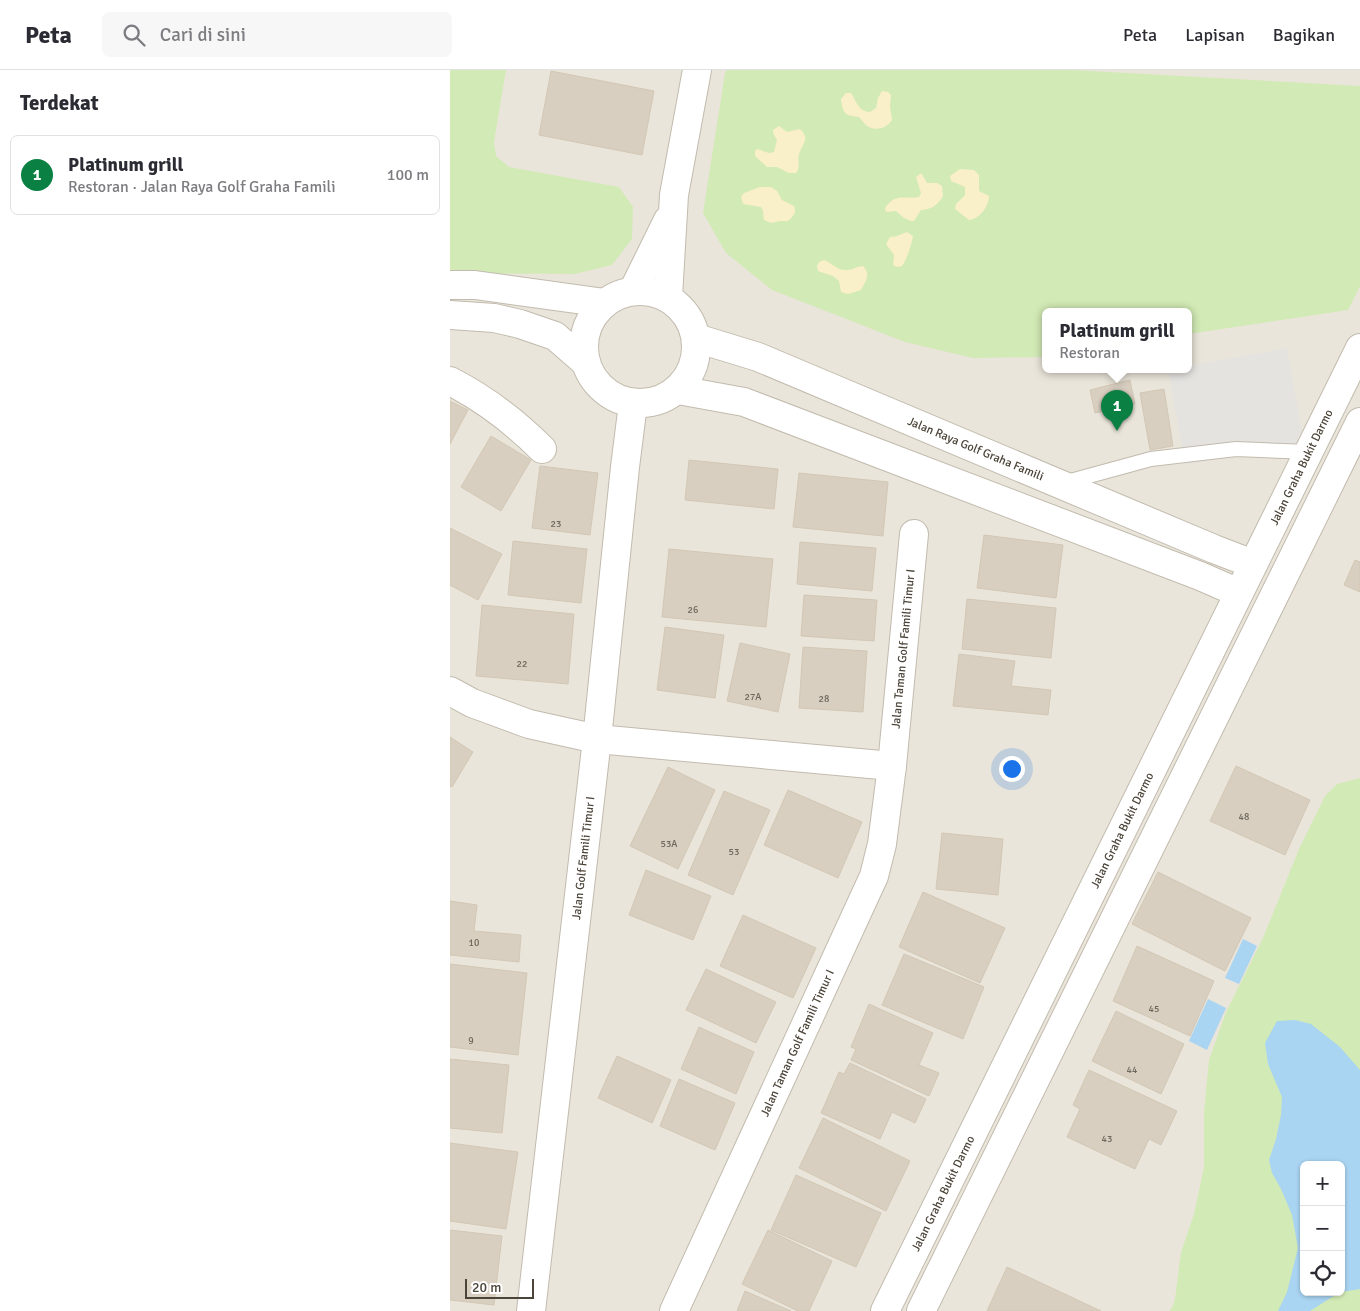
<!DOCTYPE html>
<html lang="id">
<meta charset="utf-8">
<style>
body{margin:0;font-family:Signika,sans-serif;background:#f7f7f7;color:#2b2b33}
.controls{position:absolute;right:15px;bottom:15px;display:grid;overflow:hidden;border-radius:8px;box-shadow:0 1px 4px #0004}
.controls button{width:45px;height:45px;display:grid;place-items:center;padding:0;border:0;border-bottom:1px solid #e1e1e2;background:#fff;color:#2b2b33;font:25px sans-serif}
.scale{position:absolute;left:15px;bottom:12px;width:69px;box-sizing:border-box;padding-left:5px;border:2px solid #4b4439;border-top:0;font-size:14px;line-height:18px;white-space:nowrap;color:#4b4439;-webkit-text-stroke:4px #fff;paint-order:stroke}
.you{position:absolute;left:561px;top:698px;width:18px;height:18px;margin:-12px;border:4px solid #fff;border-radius:50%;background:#1a73e8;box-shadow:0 0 0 8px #1a73e833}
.badge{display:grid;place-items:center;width:32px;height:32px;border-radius:50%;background:#0b8043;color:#fff;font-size:16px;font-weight:700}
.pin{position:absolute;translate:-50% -41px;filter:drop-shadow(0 1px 2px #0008)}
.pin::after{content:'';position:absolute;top:26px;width:18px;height:15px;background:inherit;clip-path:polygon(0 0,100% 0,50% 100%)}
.popup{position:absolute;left:592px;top:238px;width:150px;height:65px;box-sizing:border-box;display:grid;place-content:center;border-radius:8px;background:#fff;filter:drop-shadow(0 1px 4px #0005);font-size:16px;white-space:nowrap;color:#7c7c81}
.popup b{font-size:19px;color:#2b2b33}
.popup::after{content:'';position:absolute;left:50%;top:100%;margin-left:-10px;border:10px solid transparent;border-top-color:#fff}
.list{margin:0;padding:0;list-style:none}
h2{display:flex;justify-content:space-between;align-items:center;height:65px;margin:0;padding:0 20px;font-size:21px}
h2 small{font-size:16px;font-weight:400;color:#7c7c81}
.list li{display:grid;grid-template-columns:32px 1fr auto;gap:15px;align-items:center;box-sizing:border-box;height:80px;margin:0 10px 10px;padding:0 10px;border:1px solid #e1e1e2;border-radius:8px}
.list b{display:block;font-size:19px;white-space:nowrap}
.list p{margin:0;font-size:16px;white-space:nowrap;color:#7c7c81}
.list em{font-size:16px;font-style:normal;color:#7c7c81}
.icon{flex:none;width:28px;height:28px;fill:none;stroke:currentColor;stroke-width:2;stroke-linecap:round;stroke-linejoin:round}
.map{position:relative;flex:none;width:910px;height:1241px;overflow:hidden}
header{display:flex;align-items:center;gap:30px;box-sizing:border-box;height:70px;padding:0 25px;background:#fff;border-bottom:1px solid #e1e1e2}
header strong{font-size:24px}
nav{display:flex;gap:28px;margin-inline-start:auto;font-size:18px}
.search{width:350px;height:45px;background:#f7f7f7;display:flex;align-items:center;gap:12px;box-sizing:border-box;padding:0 18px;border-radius:8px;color:#7c7c81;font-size:19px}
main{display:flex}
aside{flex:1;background:#fff}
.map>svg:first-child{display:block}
</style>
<header>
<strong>Peta</strong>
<div class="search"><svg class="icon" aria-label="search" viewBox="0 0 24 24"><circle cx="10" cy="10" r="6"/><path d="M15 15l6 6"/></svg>Cari di sini</div>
<nav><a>Peta</a><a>Lapisan</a><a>Bagikan</a></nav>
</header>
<main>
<aside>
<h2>Terdekat<small></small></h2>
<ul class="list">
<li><span class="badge">1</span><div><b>Platinum grill</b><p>Restoran · Jalan Raya Golf Graha Famili</p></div><em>100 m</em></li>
</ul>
</aside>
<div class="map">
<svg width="910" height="1241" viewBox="0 0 910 1241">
<rect width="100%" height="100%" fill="#f6f3ec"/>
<path fill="#eae5da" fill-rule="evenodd" d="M0,0H910V1241H0ZM596,242H738V300H596ZM854,1095H891V1222H854Z"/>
<g fill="#d2eab5" fill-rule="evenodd">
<polygon points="0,0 56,0 44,72 46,86 59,97 169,117 183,137 182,169 162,195 125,204 0,203"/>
<polygon points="277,0 623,0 910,16 910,216 898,240 738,264 738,242 596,242 596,286 594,287 523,288 455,272 322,220 276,183 253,143 275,3"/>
<path d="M910,708V1241H719L722,1238L725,1229L731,1182L744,1144L754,1097V1042L759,990L776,942L813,868L849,779L875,726L887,714ZM854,1095H891V1222H854Z"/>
</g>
<g fill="#f9efc9">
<path d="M432,21L438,22L441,25L440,37L442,50C437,58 427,61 419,57C415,55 412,50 409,47C395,45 393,45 391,29L396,23H401C407,32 408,41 420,42L426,38L428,28Z"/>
<path d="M329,56L337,62L350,59C361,69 352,74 349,84C347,91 351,96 346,103H339L327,97H317L305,86V81L307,79L319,83L324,82L327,70L323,63V60Z"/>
<path d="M510,99L524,100L529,105V121L539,126C539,136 530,149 519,150L505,139L506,134L515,125V117L501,111L500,106Z"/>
<path d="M470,104H472L477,113H487L492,116L493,126C487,136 482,139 471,140L464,151H461L454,148L446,141L436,142L435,138C446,122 456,130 469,127L471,123L466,107Z"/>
<path d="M310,117H321L327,121L332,130L344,136C347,143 343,146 338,151H330L321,153L314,150L313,141L311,137L293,134L291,127L294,123Z"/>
<path d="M457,162L463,166C461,176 458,187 452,196L447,197L443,195L444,185L436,174L440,167C448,167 450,164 457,162Z"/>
<path d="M374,190C382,193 388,201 397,200C403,200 407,196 413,196C421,204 416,211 411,220L398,224L391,222L389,211L383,206L368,201L367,196L369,192Z"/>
</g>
<polygon fill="#e5e3e0" points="837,278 854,374 735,395 718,300 738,300 738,296"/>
<g fill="#a9d4f2">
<polygon points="793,869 807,876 789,914 775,908"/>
<polygon points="758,929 776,938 757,980 739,971"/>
<polygon points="845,950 861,954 890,977 910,1000 910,1219 891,1222 891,1095 854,1095 854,1222 890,1222 860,1241 828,1241 837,1222 848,1178 842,1145 831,1119 822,1103 819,1090 826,1069 831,1045 832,1027 818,994 815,973 827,951"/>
</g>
<g fill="#d8cfc1" stroke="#d3c7b4">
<polygon points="101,1 204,21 192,85 89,65"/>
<polygon points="680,310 685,334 645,343 640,320"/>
<polygon points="714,319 723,376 700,380 690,323"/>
<polygon points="0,331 18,340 0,374"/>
<polygon points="41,366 81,390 51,441 11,417"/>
<polygon points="239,390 328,399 324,439 235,430"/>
<polygon points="90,396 148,403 140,465 82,458"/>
<polygon points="349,403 438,412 433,466 343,457"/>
<polygon points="0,458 52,484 28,530 0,515"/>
<polygon points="534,465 613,475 606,528 527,518"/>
<polygon points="63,471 137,479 131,533 58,525"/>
<polygon points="350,472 426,478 422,521 347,514"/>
<polygon points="219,479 323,489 316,557 212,547"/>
<polygon points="905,490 910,492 910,522 894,515"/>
<polygon points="354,525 427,530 424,571 351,566"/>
<polygon points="517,529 606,538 601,588 512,579"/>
<polygon points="32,535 124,544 118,614 26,606"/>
<polygon points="215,557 274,565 265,628 207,620"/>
<polygon points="290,573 340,584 328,642 277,631"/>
<polygon points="353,577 417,581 413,642 349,638"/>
<polygon points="509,584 565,591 561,616 601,620 598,645 503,636"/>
<polygon points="0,667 23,682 2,717 0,716"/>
<polygon points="786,696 860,730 835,785 760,751"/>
<polygon points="218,697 265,720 228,799 180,776"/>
<polygon points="338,720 412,752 388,808 314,775"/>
<polygon points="274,721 320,740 283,825 238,805"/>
<polygon points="492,763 553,769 548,825 486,819"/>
<polygon points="196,800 261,826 243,870 179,845"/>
<polygon points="708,802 801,848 775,901 682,854"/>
<polygon points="473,822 555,858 530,913 449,877"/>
<polygon points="0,831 27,835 24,861 71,865 69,892 0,885"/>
<polygon points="293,845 366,878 343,928 270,896"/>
<polygon points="687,876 764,911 740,966 663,931"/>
<polygon points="454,884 534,917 513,969 432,935"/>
<polygon points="0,894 77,903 68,985 0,977"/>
<polygon points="256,899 326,932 306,973 236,940"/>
<polygon points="419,934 483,963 469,995 489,1003 479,1026 401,990 406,979 401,977"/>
<polygon points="666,941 734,974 711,1024 642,991"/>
<polygon points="249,957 304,982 286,1024 231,999"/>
<polygon points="167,986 221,1010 202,1053 148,1028"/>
<polygon points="0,989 59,995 52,1063 0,1058"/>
<polygon points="400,993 476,1029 465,1053 442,1042 430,1069 371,1043 389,1002 394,1004"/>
<polygon points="639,1000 727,1041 711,1075 699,1069 685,1099 617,1067 630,1039 623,1035"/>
<polygon points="229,1009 285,1033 265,1080 210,1056"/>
<polygon points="373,1048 460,1091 436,1141 349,1098"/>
<polygon points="0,1073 68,1082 56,1159 0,1151"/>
<polygon points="346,1105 431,1143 406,1197 321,1160"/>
<polygon points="0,1160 52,1166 44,1235 0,1230"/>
<polygon points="318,1160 382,1191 359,1241 348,1241 292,1214"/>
<polygon points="557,1197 651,1241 537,1241"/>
<polygon points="295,1221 341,1241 287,1241"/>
</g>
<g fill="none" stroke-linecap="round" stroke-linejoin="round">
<defs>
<polyline id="service" points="613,413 701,389 786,379 859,382"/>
<g id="minor">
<polyline points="0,215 25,215 155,233"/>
<circle cx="190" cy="277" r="56"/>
<polyline points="183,221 218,150"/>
<polyline points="218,227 224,125 247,0"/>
<polyline points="0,245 44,248 70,254 105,266 136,293"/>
<path id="s1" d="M246,268L308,287L764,479L803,494"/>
<path d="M0,311C35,329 64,351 92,379"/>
<polyline points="228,320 294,332 750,506 789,523"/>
<polyline points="0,621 22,633 79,654 147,669 442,696"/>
<path id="s2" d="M81,1241L147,669L175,397L183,334"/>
<path id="s3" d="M224,1241L424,806L432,774L442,696L464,464"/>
<path id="s4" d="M435,1241L910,278"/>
<polyline points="471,1241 910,352"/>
</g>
</defs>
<use href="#service" stroke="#c2bbae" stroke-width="16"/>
<use href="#minor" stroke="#c2bbae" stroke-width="30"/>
<use href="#service" stroke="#fff" stroke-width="14"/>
<use href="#minor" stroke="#fff" stroke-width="28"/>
</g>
<g text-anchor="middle" stroke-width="4.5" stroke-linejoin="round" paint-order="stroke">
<g font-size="10" fill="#6e675b">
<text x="106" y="457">23</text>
<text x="243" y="543">26</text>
<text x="72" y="597">22</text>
<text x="303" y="630">27A</text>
<text x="374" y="632">28</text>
<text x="794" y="750">48</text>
<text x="219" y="777">53A</text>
<text x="284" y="785">53</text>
<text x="24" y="876">10</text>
<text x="704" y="942">45</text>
<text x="21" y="974">9</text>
<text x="682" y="1003">44</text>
<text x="657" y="1072">43</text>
</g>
<g font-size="12" fill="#4b4439" stroke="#fff">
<text dy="4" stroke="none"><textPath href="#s1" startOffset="301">Jalan Raya Golf Graha Famili</textPath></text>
<text dy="4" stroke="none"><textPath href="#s4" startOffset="941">Jalan Graha Bukit Darmo</textPath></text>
<text dy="4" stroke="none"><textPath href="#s3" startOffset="708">Jalan Taman Golf Famili Timur I</textPath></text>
<text dy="4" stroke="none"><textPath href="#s4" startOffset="536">Jalan Graha Bukit Darmo</textPath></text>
<text dy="4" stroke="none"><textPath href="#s2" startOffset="456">Jalan Golf Famili Timur I</textPath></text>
<text dy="4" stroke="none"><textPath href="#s3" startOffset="295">Jalan Taman Golf Famili Timur I</textPath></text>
<text dy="4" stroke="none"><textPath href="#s4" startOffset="131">Jalan Graha Bukit Darmo</textPath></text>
</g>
</g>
</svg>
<div class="controls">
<button>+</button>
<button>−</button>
<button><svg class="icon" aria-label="locate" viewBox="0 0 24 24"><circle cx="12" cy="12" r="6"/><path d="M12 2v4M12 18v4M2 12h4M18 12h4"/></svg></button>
</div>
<div class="scale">20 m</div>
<div class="you"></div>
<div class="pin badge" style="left:667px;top:361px">1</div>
<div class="popup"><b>Platinum grill</b>Restoran</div>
</div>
</main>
